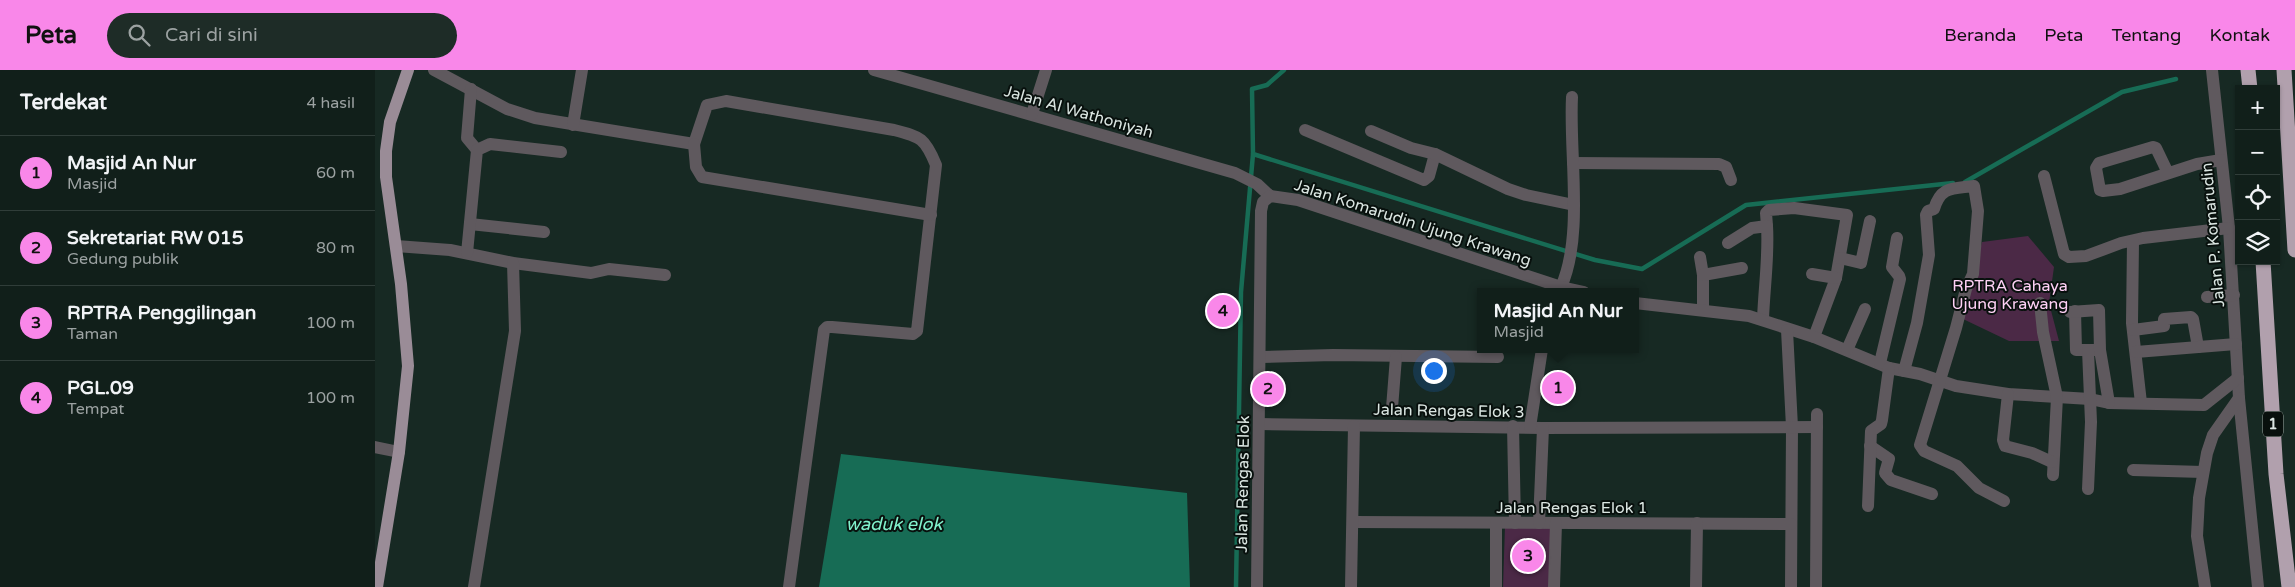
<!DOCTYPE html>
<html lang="id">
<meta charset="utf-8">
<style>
body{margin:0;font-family:"Varela Round",sans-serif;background:#1e2c27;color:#f1f3f6}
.controls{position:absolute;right:15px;top:15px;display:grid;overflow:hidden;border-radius:0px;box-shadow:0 1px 4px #0004}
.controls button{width:45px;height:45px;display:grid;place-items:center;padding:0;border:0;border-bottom:1px solid #303d39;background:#111f1a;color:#f1f3f6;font:25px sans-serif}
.you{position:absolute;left:1058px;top:300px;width:18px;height:18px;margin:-12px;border:4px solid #fff;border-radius:50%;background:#1a73e8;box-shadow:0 0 0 8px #1a73e833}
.badge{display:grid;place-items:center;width:32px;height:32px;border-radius:50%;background:#f987e9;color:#111;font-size:16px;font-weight:700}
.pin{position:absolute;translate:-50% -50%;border:2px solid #fff;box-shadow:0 1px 5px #0006}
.popup{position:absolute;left:1102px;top:218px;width:162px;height:65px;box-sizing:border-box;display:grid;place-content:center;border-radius:0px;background:#111f1a;filter:drop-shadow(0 1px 4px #0005);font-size:16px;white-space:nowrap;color:#9ca2a2}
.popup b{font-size:19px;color:#f1f3f6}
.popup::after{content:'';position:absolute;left:50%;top:100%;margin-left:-10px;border:10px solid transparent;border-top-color:#111f1a}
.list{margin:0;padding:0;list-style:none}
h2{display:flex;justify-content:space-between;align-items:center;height:65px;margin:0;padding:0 20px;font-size:21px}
h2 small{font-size:16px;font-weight:400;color:#9ca2a2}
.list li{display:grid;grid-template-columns:32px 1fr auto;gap:15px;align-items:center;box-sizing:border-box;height:75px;padding:0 20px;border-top:1px solid #303d39}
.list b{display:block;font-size:19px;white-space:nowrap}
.list p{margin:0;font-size:16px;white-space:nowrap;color:#9ca2a2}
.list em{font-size:16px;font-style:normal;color:#9ca2a2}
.icon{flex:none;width:28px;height:28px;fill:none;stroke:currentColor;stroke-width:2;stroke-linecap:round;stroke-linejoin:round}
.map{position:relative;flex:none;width:1920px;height:517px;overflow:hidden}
header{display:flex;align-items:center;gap:30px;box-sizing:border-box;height:70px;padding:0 25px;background:#f987e9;color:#111}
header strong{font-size:24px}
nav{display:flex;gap:28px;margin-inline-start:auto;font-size:18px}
.search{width:350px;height:45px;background:#1e2c27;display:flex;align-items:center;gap:12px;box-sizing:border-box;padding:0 18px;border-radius:28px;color:#9ca2a2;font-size:19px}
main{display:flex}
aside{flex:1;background:#111f1a}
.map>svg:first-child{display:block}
</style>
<header>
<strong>Peta</strong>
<div class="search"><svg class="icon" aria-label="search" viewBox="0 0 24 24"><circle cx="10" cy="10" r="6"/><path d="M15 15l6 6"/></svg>Cari di sini</div>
<nav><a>Beranda</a><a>Peta</a><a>Tentang</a><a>Kontak</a></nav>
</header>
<main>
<aside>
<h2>Terdekat<small>4 hasil</small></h2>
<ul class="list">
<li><span class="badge">1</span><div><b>Masjid An Nur</b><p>Masjid</p></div><em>60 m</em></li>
<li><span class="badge">2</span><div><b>Sekretariat RW 015</b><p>Gedung publik</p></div><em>80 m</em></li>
<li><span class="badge">3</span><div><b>RPTRA Penggilingan</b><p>Taman</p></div><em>100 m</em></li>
<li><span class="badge">4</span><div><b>PGL.09</b><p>Tempat</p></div><em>100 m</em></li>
</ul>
</aside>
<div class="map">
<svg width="1920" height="517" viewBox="0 0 1920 517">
<rect width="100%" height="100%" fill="#172923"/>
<g fill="#4b2946">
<polygon points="1653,166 1679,197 1674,233 1684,271 1634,271 1588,249 1607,172"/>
<polygon points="1176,455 1176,517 1128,517 1130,456"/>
</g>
<polygon fill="#176c55" points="466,384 812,423 815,517 444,517"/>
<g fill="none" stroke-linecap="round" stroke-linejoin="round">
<g stroke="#176c55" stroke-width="4.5">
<polyline points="909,0 892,15 877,19 878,84 1220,190 1267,199 1371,135 1578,113"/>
<polyline points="1590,112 1747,22 1801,9"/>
<polyline points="861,517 866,222 878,84"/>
</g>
<g stroke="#5f595e" stroke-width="12">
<path d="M59,0L132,39L160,48L319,74L332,35L351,31L519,60C546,67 550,68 561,95L542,261L538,264L457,257H452L449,260L414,517"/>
<polyline points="499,0 860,103 882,114 895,126"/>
<polyline points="1837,0 1854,158 1864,328 1883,517"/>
<polyline points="96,19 92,68 102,80"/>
<polyline points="657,44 671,0"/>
<polyline points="198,55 207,0"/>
<polyline points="930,60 1049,110 1054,106 1060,84"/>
<polyline points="996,61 1036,78 1060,84 1133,119 1151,125 1199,135"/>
<polyline points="319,74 321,97 327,107 556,145"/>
<polyline points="1198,93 1344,94 1351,97 1356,110"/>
<polyline points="1793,103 1781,78 1778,77 1724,93 1721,98 1725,120 1728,121 1745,119 1822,94 1846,90"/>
<polyline points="1669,106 1689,184 1694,187 1711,186 1746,173 1768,168 1854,158"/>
<polyline points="95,154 169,162"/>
<polyline points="1392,156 1391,143 1394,140 1419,138 1472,145 1461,208 1439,267"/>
<polyline points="1758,172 1757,253 1766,333"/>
<path d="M1353,173L1377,158L1392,156C1394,187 1389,218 1388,250"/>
<polyline points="21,176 75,180 138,193 216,203 234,199 290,205"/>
<polyline points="92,183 102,80 115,74 186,82"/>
<polyline points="1325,187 1328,205 1328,239"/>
<polyline points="1465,188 1486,193 1495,151"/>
<polyline points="1437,204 1461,208"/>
<polyline points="1328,205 1367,198"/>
<path d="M1186,217C1209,166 1194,84 1197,27"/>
<polyline points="1832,227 1859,225"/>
<polyline points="1260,233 1374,246 1439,267 1514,298 1545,304 1581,316 1633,324 1715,329 1734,333 1829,335 1863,308"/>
<polyline points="1665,233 1668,262 1682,327 1678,405"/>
<polyline points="1700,241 1701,280 1720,280"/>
<polyline points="1695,242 1724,240 1725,280 1734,333"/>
<polyline points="1412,260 1417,357 1416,517"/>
<polyline points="1758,260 1789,256 1789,249 1816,247 1818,249 1823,277"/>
<polyline points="1472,280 1490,239"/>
<polyline points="1713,280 1716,352 1713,419"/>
<polyline points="1761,282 1861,274"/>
<polyline points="886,287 958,285 1123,287"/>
<polyline points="1505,293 1525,209 1524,206 1517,197 1522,168"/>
<path d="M1529,301L1542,253L1554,185L1551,145L1553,141L1559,139C1566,116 1577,119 1599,116L1603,141L1598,204L1591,219L1581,258L1545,375L1549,381L1582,396L1604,418L1629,431"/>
<polyline points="1633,324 1628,370 1630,376 1657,383 1677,392"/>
<polyline points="1017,338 1021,287"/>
<polyline points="885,354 1168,358 1442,357"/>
<polyline points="1138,356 1140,453"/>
<polyline points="1155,357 1167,279"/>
<polyline points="1495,376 1514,389 1510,403 1516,410 1557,424"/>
<polyline points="0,377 24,382"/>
<polyline points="1758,400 1828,402"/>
<polyline points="1493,436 1496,361 1506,354 1507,350 1514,298"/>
<polyline points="978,452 1416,454"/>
<polyline points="1164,453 1168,358"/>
<polyline points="99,517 140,261 138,193"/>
<polyline points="882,517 886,141 888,132 895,126 923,130 1186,217 1209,222"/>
<polyline points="976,517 979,356"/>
<polyline points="1121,517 1121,453"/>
<polyline points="1179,517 1181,453"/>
<polyline points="1321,517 1322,453"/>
<polyline points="1441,517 1442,344"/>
<polyline points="1830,517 1822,466 1824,428 1832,383 1838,365 1864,328"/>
</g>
<polyline stroke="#9a8c97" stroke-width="12" points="2,517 24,382 33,296 26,214 11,107 11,81 15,52 33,0"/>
<g stroke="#b1a0ad" stroke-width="15">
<polyline points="1873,0 1875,19"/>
<polyline points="1909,0 1920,180"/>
<polyline points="1888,191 1901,404 1914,517"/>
</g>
</g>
<g text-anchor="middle" stroke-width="4" stroke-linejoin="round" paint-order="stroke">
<rect fill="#08100d" stroke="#9ca6a2" stroke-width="1" x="1888" y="341.5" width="20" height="25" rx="4"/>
<g font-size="15" font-weight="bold" fill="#dbe6e2">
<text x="1898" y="359">1</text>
</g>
<g font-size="16" fill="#dbe6e2" stroke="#08100d">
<text transform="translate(704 41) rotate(16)" y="6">Jalan Al Wathoniyah</text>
<text transform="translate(1038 152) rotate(18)" y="6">Jalan Komarudin Ujung Krawang</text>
<text transform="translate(1837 165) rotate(-95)" y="6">Jalan P. Komarudin</text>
<text transform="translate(1074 340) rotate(1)" y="6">Jalan Rengas Elok 3</text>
<text transform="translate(867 414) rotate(-89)" y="6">Jalan Rengas Elok</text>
<text x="1197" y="443">Jalan Rengas Elok 1</text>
</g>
<g font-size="16" fill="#ffd1f6" stroke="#08100d">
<text x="1635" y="221">RPTRA Cahaya<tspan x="1635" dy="18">Ujung Krawang</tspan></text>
</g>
<g font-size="18" font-style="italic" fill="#81f1cc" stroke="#08100d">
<text x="519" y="460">waduk elok</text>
</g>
</g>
</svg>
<div class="controls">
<button>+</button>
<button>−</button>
<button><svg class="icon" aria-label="locate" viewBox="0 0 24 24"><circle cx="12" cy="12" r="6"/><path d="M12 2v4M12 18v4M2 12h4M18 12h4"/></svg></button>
<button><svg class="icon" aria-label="layers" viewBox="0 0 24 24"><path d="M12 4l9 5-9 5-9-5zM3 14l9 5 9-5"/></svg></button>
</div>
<div class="you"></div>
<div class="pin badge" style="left:1183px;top:318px">1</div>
<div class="popup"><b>Masjid An Nur</b>Masjid</div>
<div class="pin badge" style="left:893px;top:319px">2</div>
<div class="pin badge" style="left:1153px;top:486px">3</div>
<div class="pin badge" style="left:848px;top:241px">4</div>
</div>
</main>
